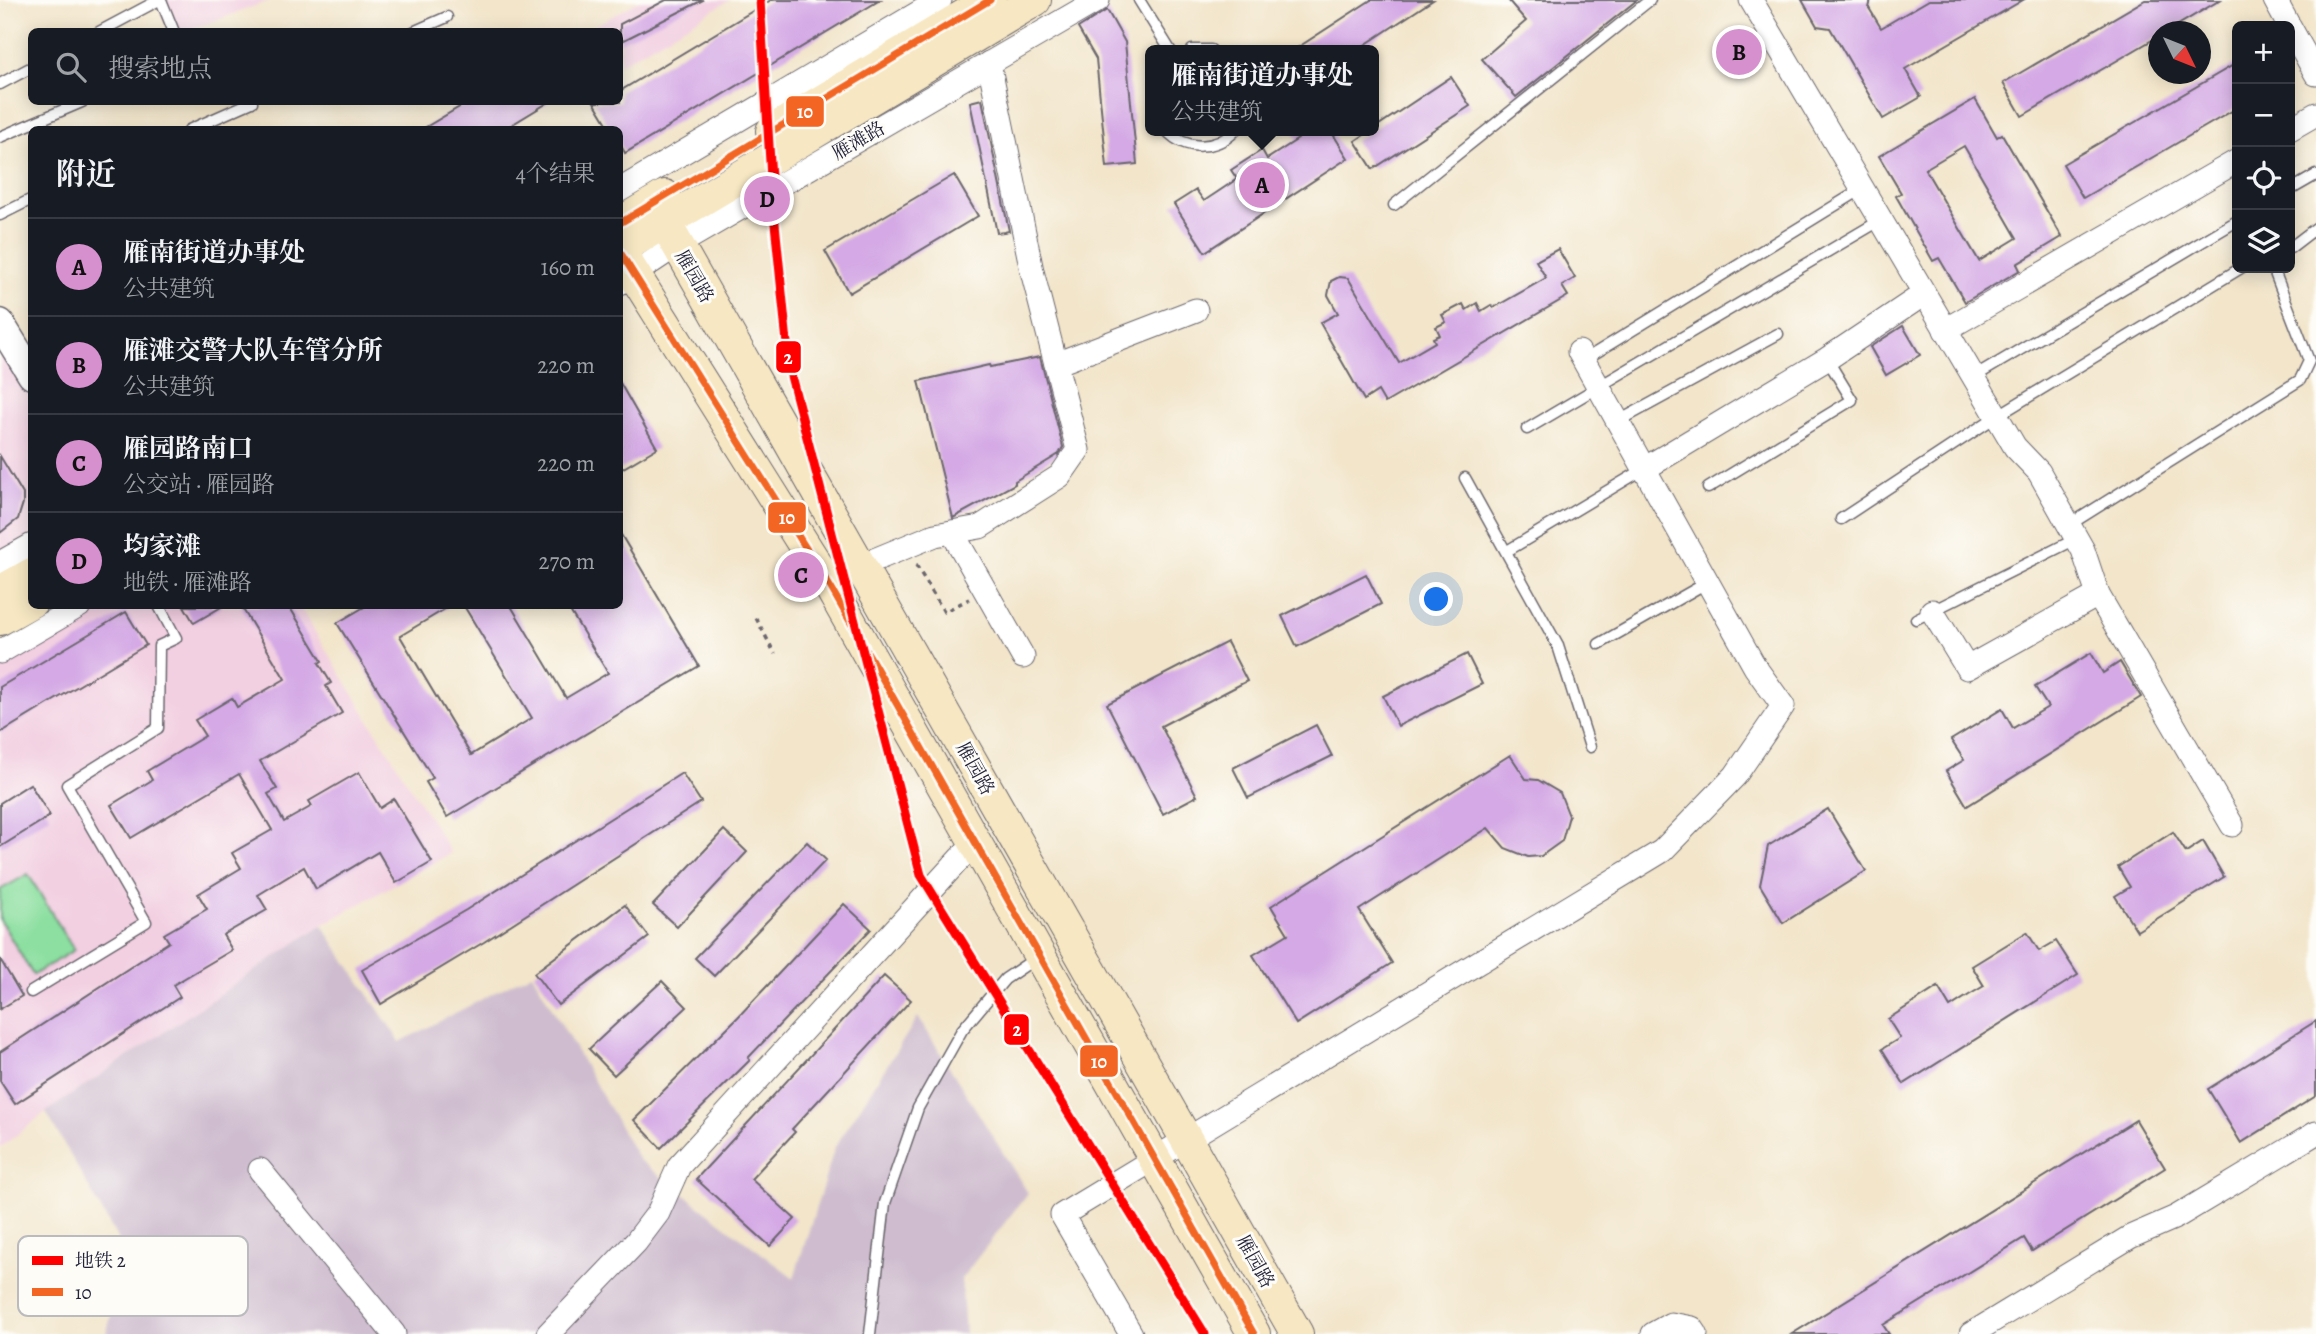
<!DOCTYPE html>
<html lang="zh">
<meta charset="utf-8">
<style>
body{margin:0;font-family:Alegreya,"Noto Serif SC",serif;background:#20242c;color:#f1f3f6}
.controls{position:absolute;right:21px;top:21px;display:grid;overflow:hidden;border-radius:10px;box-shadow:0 4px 18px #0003}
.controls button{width:63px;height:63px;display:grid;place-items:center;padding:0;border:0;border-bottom:2px solid #363941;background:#171b24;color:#f1f3f6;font:35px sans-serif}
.compass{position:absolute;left:2148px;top:21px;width:63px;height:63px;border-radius:50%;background:#171b24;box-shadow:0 4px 18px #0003;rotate:133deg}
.you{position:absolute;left:1437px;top:600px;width:24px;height:24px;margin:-18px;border:5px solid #fff;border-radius:50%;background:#1a73e8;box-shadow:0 0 0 10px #1a73e833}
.badge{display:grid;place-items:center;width:46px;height:46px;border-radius:50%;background:#d690ce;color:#111;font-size:23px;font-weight:700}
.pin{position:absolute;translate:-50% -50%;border:4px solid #fff;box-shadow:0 2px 7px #0006}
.popup{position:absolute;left:1145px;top:45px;width:234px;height:91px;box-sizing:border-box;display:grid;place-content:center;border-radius:10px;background:#171b24;filter:drop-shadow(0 2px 5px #0005);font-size:23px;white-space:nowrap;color:#9ea1a6}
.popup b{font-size:26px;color:#f1f3f6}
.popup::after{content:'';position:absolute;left:50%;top:100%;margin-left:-14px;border:14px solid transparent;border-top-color:#171b24}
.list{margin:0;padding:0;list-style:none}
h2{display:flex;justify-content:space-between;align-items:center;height:91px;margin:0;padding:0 28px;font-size:30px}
h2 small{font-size:23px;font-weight:400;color:#9ea1a6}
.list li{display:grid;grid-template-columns:46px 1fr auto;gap:21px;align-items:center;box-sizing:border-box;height:98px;padding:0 28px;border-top:2px solid #363941}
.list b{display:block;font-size:26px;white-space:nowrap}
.list p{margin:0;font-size:23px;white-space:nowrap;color:#9ea1a6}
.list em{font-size:23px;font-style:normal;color:#9ea1a6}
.icon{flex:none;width:38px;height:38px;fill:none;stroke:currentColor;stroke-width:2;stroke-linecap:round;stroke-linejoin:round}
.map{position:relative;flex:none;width:2316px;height:1334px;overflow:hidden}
.search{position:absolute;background:#171b24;box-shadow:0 4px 18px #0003;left:28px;top:28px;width:595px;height:77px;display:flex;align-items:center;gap:18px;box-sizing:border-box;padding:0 24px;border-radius:10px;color:#9ea1a6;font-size:26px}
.panel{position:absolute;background:#171b24;box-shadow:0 4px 18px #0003;left:28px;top:126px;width:595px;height:483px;border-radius:10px}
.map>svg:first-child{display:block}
</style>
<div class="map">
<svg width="2316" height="1334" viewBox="0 0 2316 1334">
<rect width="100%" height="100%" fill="#fdfcf7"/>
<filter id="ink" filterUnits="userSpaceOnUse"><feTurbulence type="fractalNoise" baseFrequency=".0143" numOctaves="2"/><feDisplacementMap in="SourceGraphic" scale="14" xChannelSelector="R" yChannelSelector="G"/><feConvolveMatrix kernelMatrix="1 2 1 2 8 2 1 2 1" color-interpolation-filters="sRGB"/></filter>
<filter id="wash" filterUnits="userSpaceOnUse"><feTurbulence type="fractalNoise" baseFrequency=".00686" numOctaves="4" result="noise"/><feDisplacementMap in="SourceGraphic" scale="28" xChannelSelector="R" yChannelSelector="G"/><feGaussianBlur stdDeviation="1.57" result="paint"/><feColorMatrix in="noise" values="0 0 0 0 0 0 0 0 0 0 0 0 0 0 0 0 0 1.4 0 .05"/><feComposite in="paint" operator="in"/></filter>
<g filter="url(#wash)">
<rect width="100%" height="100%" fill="#f2e5ca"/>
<g fill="#f2cfe1">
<polygon points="155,0 272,0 183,32 169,31"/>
<polygon points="641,0 730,0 620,64 620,32 584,32"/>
<polygon points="0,323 32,375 31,574 0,592"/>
<polygon points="96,606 299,606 451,853 322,925 46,1112 0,1148 0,661"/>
</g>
<polygon fill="#cfbdcf" points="322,925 400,1042 532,973 639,1160 794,1278 835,1147 918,1017 1028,1193 961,1279 965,1334 106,1334 128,1257 46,1112"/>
<polygon fill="#8cdfa0" stroke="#57806e" stroke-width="2" points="28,874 74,950 33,975 0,920 0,890"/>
<g id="blocks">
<g fill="#d4a9e5" fill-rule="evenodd">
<polygon points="666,0 703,0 620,42 620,24"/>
<polygon points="771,0 880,0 625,153 620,144 620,130 611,130 594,102 620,102 620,91"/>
<polygon points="1371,0 1433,0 1357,50 1294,50"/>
<polygon points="1508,0 1637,0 1516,97 1482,59 1526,21"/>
<polygon points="1802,0 1871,0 1869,8 1881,28 1929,0 2023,0 1905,69 1921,97 1883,119 1830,28 1817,26"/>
<polygon points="2145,0 2220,0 2166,32 2159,32 2159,36 2022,116 2003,83"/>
<polygon points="1107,10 1125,42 1137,164 1107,167 1096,59 1078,28"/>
<polygon points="2237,63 2237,108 2083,198 2063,164"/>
<polygon points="1451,77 1470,106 1373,169 1355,141"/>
<polygon points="982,99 1009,231 1004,232 997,233 970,102"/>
<path d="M1975,99L1997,137L2002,134L2062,237L2017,264L2020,270L1965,302L1939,258L1933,261L1896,196L1901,193L1879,156ZM1964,146L2017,238L1979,261L1925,169Z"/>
<polygon points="468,102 549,102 503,130 421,130"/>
<polygon points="1293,131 1331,131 1348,158 1205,252 1174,204 1196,190 1204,201 1237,179 1231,170 1262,150 1267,159 1298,139"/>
<polygon points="954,175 978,216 849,293 825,251"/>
<polygon points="1558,249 1575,278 1562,286 1568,296 1385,403 1378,391 1364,400 1320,323 1338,313 1328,295 1331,281 1339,277 1348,278 1399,363 1435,342 1433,338 1440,335 1436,327 1446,322 1442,315 1463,304 1466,310 1477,303 1481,311 1491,305 1493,308 1546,278 1536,261"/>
<polygon points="1903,326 1920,355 1886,375 1870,347"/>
<polygon points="1040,357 1063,447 1059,454 1015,481 1015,484 953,518 919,381 989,365 990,367"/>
<polygon points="620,383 657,448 620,470"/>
<polygon points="0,456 23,494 23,503 18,519 0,533"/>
<polygon points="620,533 699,666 447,817 426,782 433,778 337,623 366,606 450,606 400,636 471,755 532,718 464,606 511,606 566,698 608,673 567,606 620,606"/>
<polygon points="1366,574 1381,604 1297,647 1282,616"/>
<polygon points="184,606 223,606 194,623"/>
<polygon points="241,606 289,606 322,661 319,663 331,683 326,686 342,713 260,761 277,789 268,794 284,822 312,806 309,801 359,772 380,808 394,799 432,862 396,883 378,852 316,889 304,867 258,895 267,910 223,935 232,950 173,985 180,997 15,1104 0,1081 0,1052 169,942 164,934 207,909 198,894 241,868 232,853 272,830 239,774 131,838 111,805 152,780 147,771 205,736 195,720 232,698 237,707 285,679"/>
<polygon points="126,612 146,645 0,733 0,687"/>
<polygon points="1227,642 1247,681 1161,726 1197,796 1163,814 1107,704"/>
<polygon points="2091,653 2103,673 2120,662 2141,697 1967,806 1946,771 1964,760 1951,740 2002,709 2013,728 2048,707 2035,687"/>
<polygon points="1467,654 1482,684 1398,726 1383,696"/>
<polygon points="1316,725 1332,756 1248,798 1233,768"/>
<polygon points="1510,755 1526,779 1538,780 1560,793 1569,816 1562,841 1541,856 1528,857 1505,848 1488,828 1359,910 1392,963 1296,1024 1253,955 1288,934 1271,906"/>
<polygon points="682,773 701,802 484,942 381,1004 362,970 466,910"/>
<polygon points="30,784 50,816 0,847 0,803"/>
<polygon points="1828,809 1866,871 1783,923 1760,885 1768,846"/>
<polygon points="724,830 747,852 677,927 653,905"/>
<polygon points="2173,832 2186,852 2203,841 2224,877 2137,931 2115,896 2130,887 2118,867"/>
<polygon points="807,842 826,860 714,976 695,958"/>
<polygon points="844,904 871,929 748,1058 750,1060 661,1148 634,1120 738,1017"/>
<polygon points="625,905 649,937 558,1005 534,973"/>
<polygon points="2027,932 2039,951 2056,941 2078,975 1904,1084 1882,1049 1900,1038 1888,1019 1938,987 1950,1007 1969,995 1984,986 1972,966"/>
<polygon points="0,959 22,996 0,1009"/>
<polygon points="884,976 911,1000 792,1129 795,1132 751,1179 795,1219 770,1246 696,1179"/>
<polygon points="662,981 687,1007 614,1075 589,1049"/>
<polygon points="2316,1021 2316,1096 2241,1143 2208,1089"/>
<polygon points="2136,1120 2165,1168 2032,1251 2024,1238 1883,1325 1889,1334 1792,1334"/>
</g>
</g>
</g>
<g filter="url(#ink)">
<use href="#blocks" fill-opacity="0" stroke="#6b666d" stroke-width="2"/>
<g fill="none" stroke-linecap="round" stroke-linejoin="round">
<defs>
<g id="service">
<polyline points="161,0 174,32"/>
<polyline points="1139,0 1170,50"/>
<polyline points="99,32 159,0"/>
<polyline points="413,32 447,17"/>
<polyline points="1192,50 1211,50"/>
<polyline points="0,84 32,67"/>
<polyline points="189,130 252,102"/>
<path d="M1167,131C1186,151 1216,150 1235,131"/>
<polyline points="0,137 82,102"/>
<polyline points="2290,190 2316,175"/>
<polyline points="1394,205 1650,0"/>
<polyline points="0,215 32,199"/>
<polyline points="2290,248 2316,228"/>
<polyline points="1584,360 1862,189"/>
<polyline points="1974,377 2237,221"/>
<polyline points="1617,422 1778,334"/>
<polyline points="1527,429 1881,220"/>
<polyline points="1465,478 1558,646 1590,747"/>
<polyline points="1708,488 1852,400 1827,359"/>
<polyline points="1841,519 1997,416 2241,268"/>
<polyline points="2069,525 2300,380 2309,361 2273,268"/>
<polyline points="1507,551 1644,469"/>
<polyline points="1916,619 2076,539"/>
<polyline points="1599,644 1708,582"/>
<polyline points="31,992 146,922 67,785 158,728 159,646 176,638 159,606"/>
<polyline points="870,1334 885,1203 918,1108 962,1030 1005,979 1036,958"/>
</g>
<g id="minor">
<polyline points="1751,0 2015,447 2039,472 2083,550 2098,595 2232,825"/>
<polyline points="2275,0 2289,26"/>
<polyline points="2290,27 2316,74"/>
<polyline points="2290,129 2316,114"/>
<polyline points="620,190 940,0"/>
<polyline points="620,283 677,245 1098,0"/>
<polyline points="1945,330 2237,161"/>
<polyline points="1056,364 1196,310"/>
<polyline points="1644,469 1827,359 1924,294"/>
<polyline points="952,532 1023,657"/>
<polyline points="0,563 32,545"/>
<polyline points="862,565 935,535 980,527 1060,476 1078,450 1032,271 989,63"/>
<polyline points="1932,611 1967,668 2098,595"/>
<polyline points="0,652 79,606"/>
<polyline points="260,1170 394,1334"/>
<polyline points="548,1334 636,1242 658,1213 679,1166 974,843"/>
<polyline points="1131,1334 1062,1215 1662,851 1735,776 1783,706 1755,667 1579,352"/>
<polyline points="1653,1334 1671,1324 1692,1328 1696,1334"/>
<polyline points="1971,1334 2130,1237 2176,1217 2316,1133"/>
</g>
<polyline id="tertiary" points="0,323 32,375"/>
<g id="secondary">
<polyline points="772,131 990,0"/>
<polyline points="650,205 664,221 1297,1334"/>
<polyline points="620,223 665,196"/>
<polyline points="620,249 1035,0"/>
<polyline points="620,252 831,588 1254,1334"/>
<polyline points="0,592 32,574"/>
<polyline points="0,619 32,601"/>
</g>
</defs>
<use href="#service" stroke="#6b666d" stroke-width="13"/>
<use href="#minor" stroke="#6b666d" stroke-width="25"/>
<use href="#tertiary" stroke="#6b666d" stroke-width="31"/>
<use href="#secondary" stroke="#6b666d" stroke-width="34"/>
<g stroke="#6b666d" stroke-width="3.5" stroke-dasharray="5 5" stroke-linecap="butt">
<polyline points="916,565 944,612 969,599"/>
<polyline points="756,618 775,654"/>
</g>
<use href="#service" stroke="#fff" stroke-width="10"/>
<use href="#minor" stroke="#fff" stroke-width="23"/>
<use href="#tertiary" stroke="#fff" stroke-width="28"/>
<use href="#secondary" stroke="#f7e8c3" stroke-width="32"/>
<defs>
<g id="bus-1">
<polyline points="620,223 990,0"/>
<polyline points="620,252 831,588 1254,1334"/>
</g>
</defs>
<use href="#bus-1" stroke="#fdfcf7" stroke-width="12"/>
<use href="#bus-1" stroke="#f26522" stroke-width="7"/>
<defs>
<polyline id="metro-1" points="760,0 772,194 790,372 921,875 1205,1334"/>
</defs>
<use href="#metro-1" stroke="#fdfcf7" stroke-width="14"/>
<use href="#metro-1" stroke="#f00" stroke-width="9"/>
</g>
</g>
<g text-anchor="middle" stroke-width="6" stroke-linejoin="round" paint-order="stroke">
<g font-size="19" fill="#22223b" stroke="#fdfcf7">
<text transform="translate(858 140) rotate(-30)" y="7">雁滩路</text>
<text transform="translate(695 276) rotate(60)" y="7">雁园路</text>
<text transform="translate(976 768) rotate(61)" y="7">雁园路</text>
<text transform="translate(1256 1261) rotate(61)" y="7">雁园路</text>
</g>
</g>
<rect x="18" y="1236" width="230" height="80" rx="10" fill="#fdfcf7" stroke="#bbbbbf" stroke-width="2"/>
<rect x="32" y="1256" width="31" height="9" fill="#f00"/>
<rect x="32" y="1288" width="31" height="8" fill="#f26522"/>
<g font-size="19" fill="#22223b">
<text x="75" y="1267">地铁 2</text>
<text x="75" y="1299">10</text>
</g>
<g stroke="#fdfcf7" stroke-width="2.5">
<rect x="785" y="95" width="40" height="33" rx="7" fill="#f26522"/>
<rect x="775" y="340" width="27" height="34" rx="7" fill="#f00"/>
<rect x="767" y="501" width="40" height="33" rx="7" fill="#f26522"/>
<rect x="1003" y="1013" width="27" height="33" rx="7" fill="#f00"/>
<rect x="1079" y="1044" width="40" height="34" rx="7" fill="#f26522"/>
</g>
<g font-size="19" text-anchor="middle" font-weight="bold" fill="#fff">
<text x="805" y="118">10</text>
<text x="788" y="364">2</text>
<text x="787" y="524">10</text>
<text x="1017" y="1036">2</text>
<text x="1099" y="1068">10</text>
</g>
</svg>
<div class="controls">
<button>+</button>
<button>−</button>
<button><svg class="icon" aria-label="locate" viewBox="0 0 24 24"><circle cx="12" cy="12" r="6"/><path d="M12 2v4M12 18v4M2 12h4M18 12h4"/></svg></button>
<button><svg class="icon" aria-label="layers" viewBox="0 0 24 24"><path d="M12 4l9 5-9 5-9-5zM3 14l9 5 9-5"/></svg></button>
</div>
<svg class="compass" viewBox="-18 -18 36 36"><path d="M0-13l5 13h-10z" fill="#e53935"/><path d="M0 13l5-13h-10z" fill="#9ea1a6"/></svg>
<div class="you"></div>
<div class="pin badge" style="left:1262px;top:185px">A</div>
<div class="popup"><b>雁南街道办事处</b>公共建筑</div>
<div class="pin badge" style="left:1739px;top:52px">B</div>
<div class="pin badge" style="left:801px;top:575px">C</div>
<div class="pin badge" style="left:767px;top:199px">D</div>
<div class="search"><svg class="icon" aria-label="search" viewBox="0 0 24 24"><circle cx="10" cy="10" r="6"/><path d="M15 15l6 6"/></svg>搜索地点</div>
<section class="panel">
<h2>附近<small>4个结果</small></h2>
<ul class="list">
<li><span class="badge">A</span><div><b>雁南街道办事处</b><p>公共建筑</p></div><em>160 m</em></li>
<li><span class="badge">B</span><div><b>雁滩交警大队车管分所</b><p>公共建筑</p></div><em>220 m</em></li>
<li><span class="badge">C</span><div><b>雁园路南口</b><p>公交站 · 雁园路</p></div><em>220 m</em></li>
<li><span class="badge">D</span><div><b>均家滩</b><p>地铁 · 雁滩路</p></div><em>270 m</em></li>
</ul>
</section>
</div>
